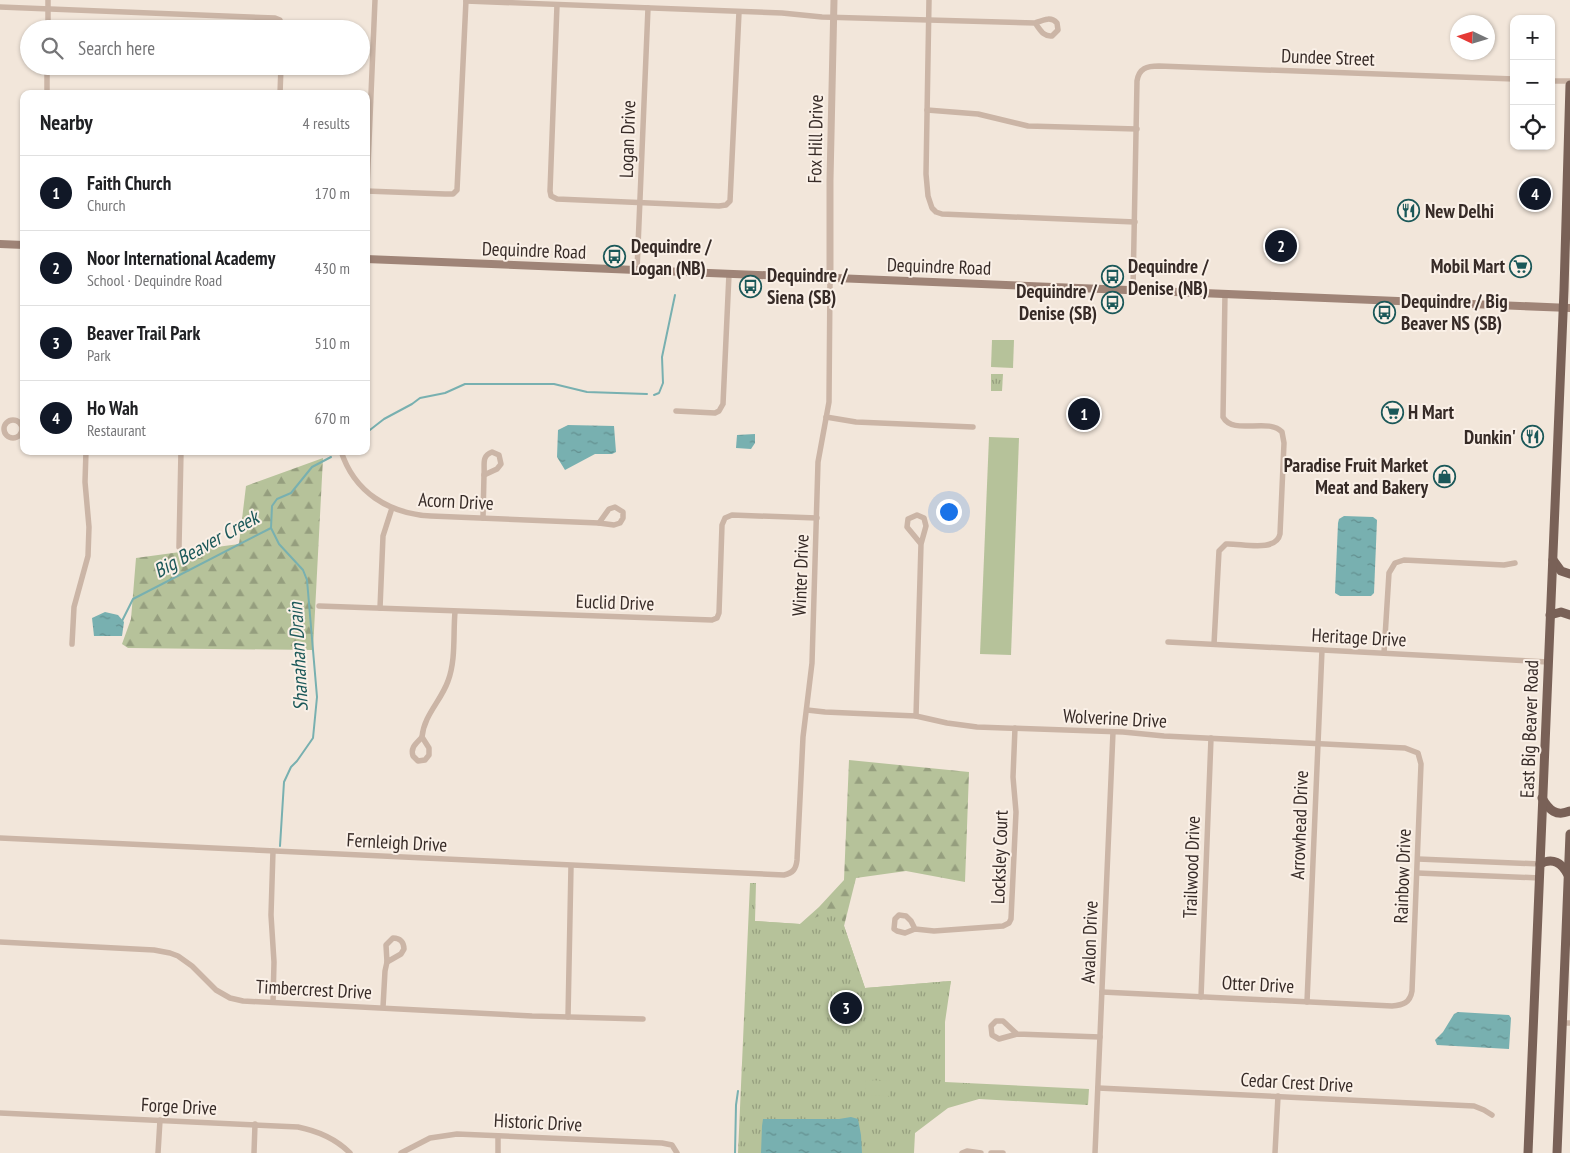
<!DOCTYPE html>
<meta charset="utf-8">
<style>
body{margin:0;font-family:"PT Sans Narrow",sans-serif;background:#f2f2f2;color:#202124}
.controls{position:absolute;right:15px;top:15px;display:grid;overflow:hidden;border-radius:10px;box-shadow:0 1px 4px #0004}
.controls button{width:45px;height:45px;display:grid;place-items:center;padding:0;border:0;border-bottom:1px solid #e0e0e0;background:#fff;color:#202124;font:25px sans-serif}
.compass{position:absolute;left:1450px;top:15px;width:45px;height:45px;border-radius:50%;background:#fff;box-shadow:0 1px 4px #0004;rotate:274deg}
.you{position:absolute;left:948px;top:511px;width:18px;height:18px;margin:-12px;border:4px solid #fff;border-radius:50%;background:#1a73e8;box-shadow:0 0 0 8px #1a73e833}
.badge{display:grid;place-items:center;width:32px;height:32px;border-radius:50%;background:#111827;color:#fff;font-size:16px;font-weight:700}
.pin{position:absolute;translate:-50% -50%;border:2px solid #fff;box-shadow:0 1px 5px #0006}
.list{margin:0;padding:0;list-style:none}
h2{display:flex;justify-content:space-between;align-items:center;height:65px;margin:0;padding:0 20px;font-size:21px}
h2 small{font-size:16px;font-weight:400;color:#757577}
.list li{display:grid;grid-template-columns:32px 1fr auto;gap:15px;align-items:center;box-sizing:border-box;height:75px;padding:0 20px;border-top:1px solid #e0e0e0}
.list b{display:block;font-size:19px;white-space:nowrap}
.list p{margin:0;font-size:16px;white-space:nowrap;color:#757577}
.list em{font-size:16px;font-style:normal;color:#757577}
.icon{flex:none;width:28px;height:28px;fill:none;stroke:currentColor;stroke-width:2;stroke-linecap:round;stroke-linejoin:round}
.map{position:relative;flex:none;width:1570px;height:1153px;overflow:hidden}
.search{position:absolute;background:#fff;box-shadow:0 1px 4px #0004;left:20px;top:20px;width:350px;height:55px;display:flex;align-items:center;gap:12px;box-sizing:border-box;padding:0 18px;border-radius:28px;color:#757577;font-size:19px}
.panel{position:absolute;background:#fff;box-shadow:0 1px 4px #0004;left:20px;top:90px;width:350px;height:365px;border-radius:10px}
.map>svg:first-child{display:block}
</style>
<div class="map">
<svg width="1570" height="1153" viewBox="0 0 1570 1153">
<defs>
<pattern id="forest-firs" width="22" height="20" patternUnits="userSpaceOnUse" patternTransform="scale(1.25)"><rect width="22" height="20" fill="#b6c29a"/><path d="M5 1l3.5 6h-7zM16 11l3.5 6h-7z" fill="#959e7e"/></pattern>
<pattern id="park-tufts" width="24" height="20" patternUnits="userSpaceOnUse" patternTransform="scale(1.25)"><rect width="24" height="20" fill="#b6c29a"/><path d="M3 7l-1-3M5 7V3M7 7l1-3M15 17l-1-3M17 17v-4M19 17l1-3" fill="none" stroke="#959e7e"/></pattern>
<pattern id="water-ripples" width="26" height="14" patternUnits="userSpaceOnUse" patternTransform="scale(1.25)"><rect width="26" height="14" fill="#78b0b0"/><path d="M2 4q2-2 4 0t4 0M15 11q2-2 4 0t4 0" fill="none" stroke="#638f8f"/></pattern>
</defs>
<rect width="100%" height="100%" fill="#f2e6da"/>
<g fill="url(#forest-firs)">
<polygon points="323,458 313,650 128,648 122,644 131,619 136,558 239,544 246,486"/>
<polygon points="849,760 969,772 965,882 906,871 856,878 844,926 865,988 951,981 928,1078 754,921 800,924 819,907 844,880"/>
</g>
<g fill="url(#park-tufts)">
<polygon points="991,374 1003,374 1002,391 991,391"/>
<polygon points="750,883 756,883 755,921 800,924 838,908 865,988 951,981 945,1022 945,1082 1089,1089 1088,1105 979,1099 948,1108 915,1133 914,1153 738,1153"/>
</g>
<g fill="#b6c29a">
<polygon points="992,340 1014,340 1013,368 991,367"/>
<polygon points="989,437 1019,438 1011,655 980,654"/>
<polygon points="866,1080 890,1081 890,1096 865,1095"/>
</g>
<g fill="url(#water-ripples)">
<polygon points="568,425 614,426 616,452 612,454 595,454 565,470 557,457 558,430"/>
<polygon points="755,434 755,443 751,449 736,448 737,435"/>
<polygon points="1344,516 1373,517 1377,520 1374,593 1371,596 1340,596 1335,593 1338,523 1339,519"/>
<polygon points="105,612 118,615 124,622 122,636 94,636 92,618"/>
<polygon points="1458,1012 1509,1015 1511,1018 1509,1049 1437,1045 1435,1040 1443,1032 1454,1014"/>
<polygon points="851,1117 858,1119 861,1135 862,1153 761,1153 762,1126 763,1119 839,1119"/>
</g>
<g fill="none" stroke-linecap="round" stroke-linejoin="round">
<g stroke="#78b0b0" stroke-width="2">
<polyline points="654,395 659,393 663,383 662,357 675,295"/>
<polyline points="366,433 384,419 412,404 420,398 445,393 465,384 554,384 587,392 647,394"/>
<polyline points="122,621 133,599 271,528"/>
<polyline points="280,846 284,782 291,767 297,761 313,738 317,697 307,580 303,570 279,544 271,528 272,506 277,499 291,493 312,467 331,457"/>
<polyline points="735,1153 736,1105 738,1091"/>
</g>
<g stroke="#cbb5a6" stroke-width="5.5">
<polyline points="929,0 926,174 928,196 932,208 936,212 942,214 1135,222"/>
<path d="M466,1L782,13L822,17L1035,23C1040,29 1043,37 1052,36L1058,30L1057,23C1051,16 1043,20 1035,23"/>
<polyline points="557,5 550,191 551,196 557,199 719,206 726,205 730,201 739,12"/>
<polyline points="0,7 275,18 280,20 282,29"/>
<polyline points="48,29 48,0"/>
<polyline points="47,66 47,94"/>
<polyline points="1551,81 1570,81"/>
<polyline points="280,94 281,66"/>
<polyline points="927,110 978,114 1028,126 1137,129"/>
<polyline points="366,191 445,194 453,194 457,190 466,0"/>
<polyline points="366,213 375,0"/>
<polyline points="637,270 648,8"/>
<path d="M1133,290L1137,81C1139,68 1147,66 1159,66L1514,79"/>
<polyline points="676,411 715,413 719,411 723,404 729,274"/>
<polyline points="826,417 856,422 973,427"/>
<circle cx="13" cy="429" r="9"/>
<path d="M341,451C354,492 389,514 431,516L599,523"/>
<path d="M492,452L499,455L501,464L497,469L484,475C485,465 481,456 492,452Z"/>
<polygon points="615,507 623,512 623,518 620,523 614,525 599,523 609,509"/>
<polyline points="483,518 484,475"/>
<polyline points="179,547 181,451"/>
<polyline points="319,606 712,620 717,618 719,613 722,525 725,518 732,515 817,518"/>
<polyline points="380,608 383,536 392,508"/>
<polyline points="1168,642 1548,662"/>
<polyline points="72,644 74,607 88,556 89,527 85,482 86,451"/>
<path d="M1214,644L1219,551L1226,544C1241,543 1276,553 1280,534L1284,443L1282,432C1268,417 1233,436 1223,417L1225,294"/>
<polyline points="1384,653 1389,573 1395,563 1404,560 1504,565 1515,563"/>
<path d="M807,710L825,712L916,716L947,723L977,727L1123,732L1164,736L1405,748L1418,753L1421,764L1412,991C1410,1003 1403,1005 1392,1006L1102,992"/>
<polyline points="916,716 921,544 926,526 924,518 917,515 908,519 907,527 921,544"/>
<path d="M422,737C424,715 441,701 448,681C456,660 453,634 455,612"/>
<path d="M422,737L429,748V755L425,760L418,761L413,756C410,747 417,743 422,737Z"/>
<path d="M0,838L784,875C793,873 796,869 797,860L803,737L812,663L818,462L829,402L830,278"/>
<polyline points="1418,859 1540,864"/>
<polyline points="1417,873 1540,878"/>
<polyline points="915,929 911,921 906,916 899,915 895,919 894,929 897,931 905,933 915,929 934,931 1003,926 1009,923 1011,919 1016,812 1013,777 1015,728"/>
<path d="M393,938C400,938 404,942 404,949L401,954L387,962L386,945Z"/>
<polyline points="0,942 154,950 170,953 178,956 192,966 216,990 230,998 243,1001 532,1016 643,1019"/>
<polyline points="1201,997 1211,738"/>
<polyline points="273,1002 274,962 271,915 273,851"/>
<polyline points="1307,1002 1322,650"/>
<polyline points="383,1007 385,971 387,962"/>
<polyline points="568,1017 571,866"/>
<polyline points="1562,1023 1570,1023"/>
<polyline points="1017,1034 1003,1021 996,1021 991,1026 992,1035 999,1039 1017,1034 1100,1037"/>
<polyline points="1098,1088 1474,1106 1484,1110 1492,1115"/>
<path d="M0,1113L298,1127C318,1131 335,1138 350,1153"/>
<polyline points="158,1153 160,1120"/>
<polyline points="254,1153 255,1124"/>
<polyline points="401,1153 430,1138 457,1134 662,1143 672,1145 677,1153"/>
<polyline points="498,1153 498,1136"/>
<polyline points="962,1153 967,1151 981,1153"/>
<polyline points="991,1153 1003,1153"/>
<polyline points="1095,1153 1113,732"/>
<polyline points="1275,1153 1278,1096"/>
</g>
<polyline stroke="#cbb5a6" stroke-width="7" points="830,278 830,180 834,0"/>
<g stroke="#9f8477" stroke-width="8">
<polyline points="0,244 24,245"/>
<polyline points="366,259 1570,308"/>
</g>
<g stroke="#796157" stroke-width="9">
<polyline points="1553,560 1561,571 1570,574"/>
<polyline points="1550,615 1561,612 1570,615"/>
<path d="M1542,798C1549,810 1556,817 1570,811"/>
<path d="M1540,864C1553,857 1562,863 1568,875"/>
<polyline points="1528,1153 1564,290 1570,85"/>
<polyline points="1557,1153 1570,834"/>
</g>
</g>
<defs>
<symbol id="restaurant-ring" viewBox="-11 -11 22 22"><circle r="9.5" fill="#faf0e7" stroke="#1b5859" stroke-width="1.5"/><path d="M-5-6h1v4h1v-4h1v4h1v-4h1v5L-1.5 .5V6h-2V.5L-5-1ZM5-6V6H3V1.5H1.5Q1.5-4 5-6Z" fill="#1b5859"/></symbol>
<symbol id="bus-ring" viewBox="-11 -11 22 22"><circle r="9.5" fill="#faf0e7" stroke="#1b5859" stroke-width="1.5"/><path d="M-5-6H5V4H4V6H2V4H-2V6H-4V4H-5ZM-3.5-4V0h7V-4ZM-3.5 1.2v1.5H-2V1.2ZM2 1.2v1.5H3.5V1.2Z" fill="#1b5859"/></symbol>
<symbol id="supermarket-ring" viewBox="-11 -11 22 22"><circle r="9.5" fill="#faf0e7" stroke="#1b5859" stroke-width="1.5"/><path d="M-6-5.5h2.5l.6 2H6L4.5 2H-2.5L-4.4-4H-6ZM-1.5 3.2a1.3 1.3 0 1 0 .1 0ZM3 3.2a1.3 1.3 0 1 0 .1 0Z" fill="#1b5859"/></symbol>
<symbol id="shop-ring" viewBox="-11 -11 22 22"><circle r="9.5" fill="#faf0e7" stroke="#1b5859" stroke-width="1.5"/><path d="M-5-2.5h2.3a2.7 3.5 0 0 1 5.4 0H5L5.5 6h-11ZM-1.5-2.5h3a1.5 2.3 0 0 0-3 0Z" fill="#1b5859"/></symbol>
</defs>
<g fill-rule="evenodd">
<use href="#restaurant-ring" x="1396" y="198" width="25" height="25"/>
<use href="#bus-ring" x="602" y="244" width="25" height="25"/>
<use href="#supermarket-ring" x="1508" y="254" width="25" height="25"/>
<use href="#bus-ring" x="1100" y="264" width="25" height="25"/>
<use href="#bus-ring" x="738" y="274" width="25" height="25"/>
<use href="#bus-ring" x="1100" y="290" width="25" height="25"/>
<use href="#bus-ring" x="1372" y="300" width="25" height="25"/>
<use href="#supermarket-ring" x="1380" y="400" width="25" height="25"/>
<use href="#restaurant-ring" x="1520" y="424" width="25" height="25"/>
<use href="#shop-ring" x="1432" y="464" width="25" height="25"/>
</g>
<g text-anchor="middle" stroke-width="4" stroke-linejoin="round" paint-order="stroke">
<g font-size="19" fill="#372b27" stroke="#faf0e7">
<text transform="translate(1328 57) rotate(2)" y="7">Dundee Street</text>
<text transform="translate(627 139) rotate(-88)" y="7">Logan Drive</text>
<text transform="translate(815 139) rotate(-89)" y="7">Fox Hill Drive</text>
<text transform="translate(534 250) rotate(2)" y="7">Dequindre Road</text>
<text transform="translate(939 266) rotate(2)" y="7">Dequindre Road</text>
<text transform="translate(456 501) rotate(3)" y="7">Acorn Drive</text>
<text transform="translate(800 575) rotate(-88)" y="7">Winter Drive</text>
<text transform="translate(615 602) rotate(2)" y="7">Euclid Drive</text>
<text transform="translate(1359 637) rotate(3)" y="7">Heritage Drive</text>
<text transform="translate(1115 718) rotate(3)" y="7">Wolverine Drive</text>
<text transform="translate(1529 729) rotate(-88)" y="7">East Big Beaver Road</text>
<text transform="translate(1299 825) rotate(-88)" y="7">Arrowhead Drive</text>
<text transform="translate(397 842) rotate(3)" y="7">Fernleigh Drive</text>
<text transform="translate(999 857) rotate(-88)" y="7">Locksley Court</text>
<text transform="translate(1191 867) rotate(-88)" y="7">Trailwood Drive</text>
<text transform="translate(1402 876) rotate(-88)" y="7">Rainbow Drive</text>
<text transform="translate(1089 942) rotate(-88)" y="7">Avalon Drive</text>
<text transform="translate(1258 984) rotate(3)" y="7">Otter Drive</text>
<text transform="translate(314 989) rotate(3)" y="7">Timbercrest Drive</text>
<text transform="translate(1297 1082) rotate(3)" y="7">Cedar Crest Drive</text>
<text transform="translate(179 1106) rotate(3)" y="7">Forge Drive</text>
<text transform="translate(538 1122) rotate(3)" y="7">Historic Drive</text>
</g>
<g font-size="19" font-weight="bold" fill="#372b27" stroke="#faf0e7" text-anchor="start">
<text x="1425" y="218">New Delhi</text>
<text x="631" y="253">Dequindre /<tspan x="631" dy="22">Logan (NB)</tspan></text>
<text x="1128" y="273">Dequindre /<tspan x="1128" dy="22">Denise (NB)</tspan></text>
<text x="1505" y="273" text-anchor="end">Mobil Mart</text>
<text x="767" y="282">Dequindre /<tspan x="767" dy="22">Siena (SB)</tspan></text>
<text x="1097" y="298" text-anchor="end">Dequindre /<tspan x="1097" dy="22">Denise (SB)</tspan></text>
<text x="1401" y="308">Dequindre / Big<tspan x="1401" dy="22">Beaver NS (SB)</tspan></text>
<text x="1408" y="419">H Mart</text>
<text x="1516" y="444" text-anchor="end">Dunkin'</text>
<text x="1428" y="472" text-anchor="end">Paradise Fruit Market<tspan x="1428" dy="22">Meat and Bakery</tspan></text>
</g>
<g font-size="20" font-style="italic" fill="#1b5859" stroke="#faf0e7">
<text transform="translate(206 544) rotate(-29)" y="7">Big Beaver Creek</text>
<text transform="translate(298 657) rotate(-93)" y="7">Shanahan Drain</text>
</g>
</g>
</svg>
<div class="controls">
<button>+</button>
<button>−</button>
<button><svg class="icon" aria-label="locate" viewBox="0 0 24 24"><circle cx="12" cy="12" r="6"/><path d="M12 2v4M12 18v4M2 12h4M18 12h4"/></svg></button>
</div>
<svg class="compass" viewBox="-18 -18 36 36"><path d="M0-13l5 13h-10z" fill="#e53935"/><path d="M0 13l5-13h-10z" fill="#757577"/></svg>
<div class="you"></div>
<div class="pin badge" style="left:1084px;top:414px">1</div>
<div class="pin badge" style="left:1281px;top:246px">2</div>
<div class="pin badge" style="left:846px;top:1008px">3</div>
<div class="pin badge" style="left:1535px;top:194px">4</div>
<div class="search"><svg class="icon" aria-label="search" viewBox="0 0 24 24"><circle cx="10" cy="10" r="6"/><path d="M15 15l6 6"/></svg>Search here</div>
<section class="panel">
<h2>Nearby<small>4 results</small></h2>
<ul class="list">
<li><span class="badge">1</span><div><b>Faith Church</b><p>Church</p></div><em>170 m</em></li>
<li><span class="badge">2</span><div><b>Noor International Academy</b><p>School · Dequindre Road</p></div><em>430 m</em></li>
<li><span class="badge">3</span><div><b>Beaver Trail Park</b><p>Park</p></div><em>510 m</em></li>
<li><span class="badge">4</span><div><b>Ho Wah</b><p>Restaurant</p></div><em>670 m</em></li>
</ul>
</section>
</div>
